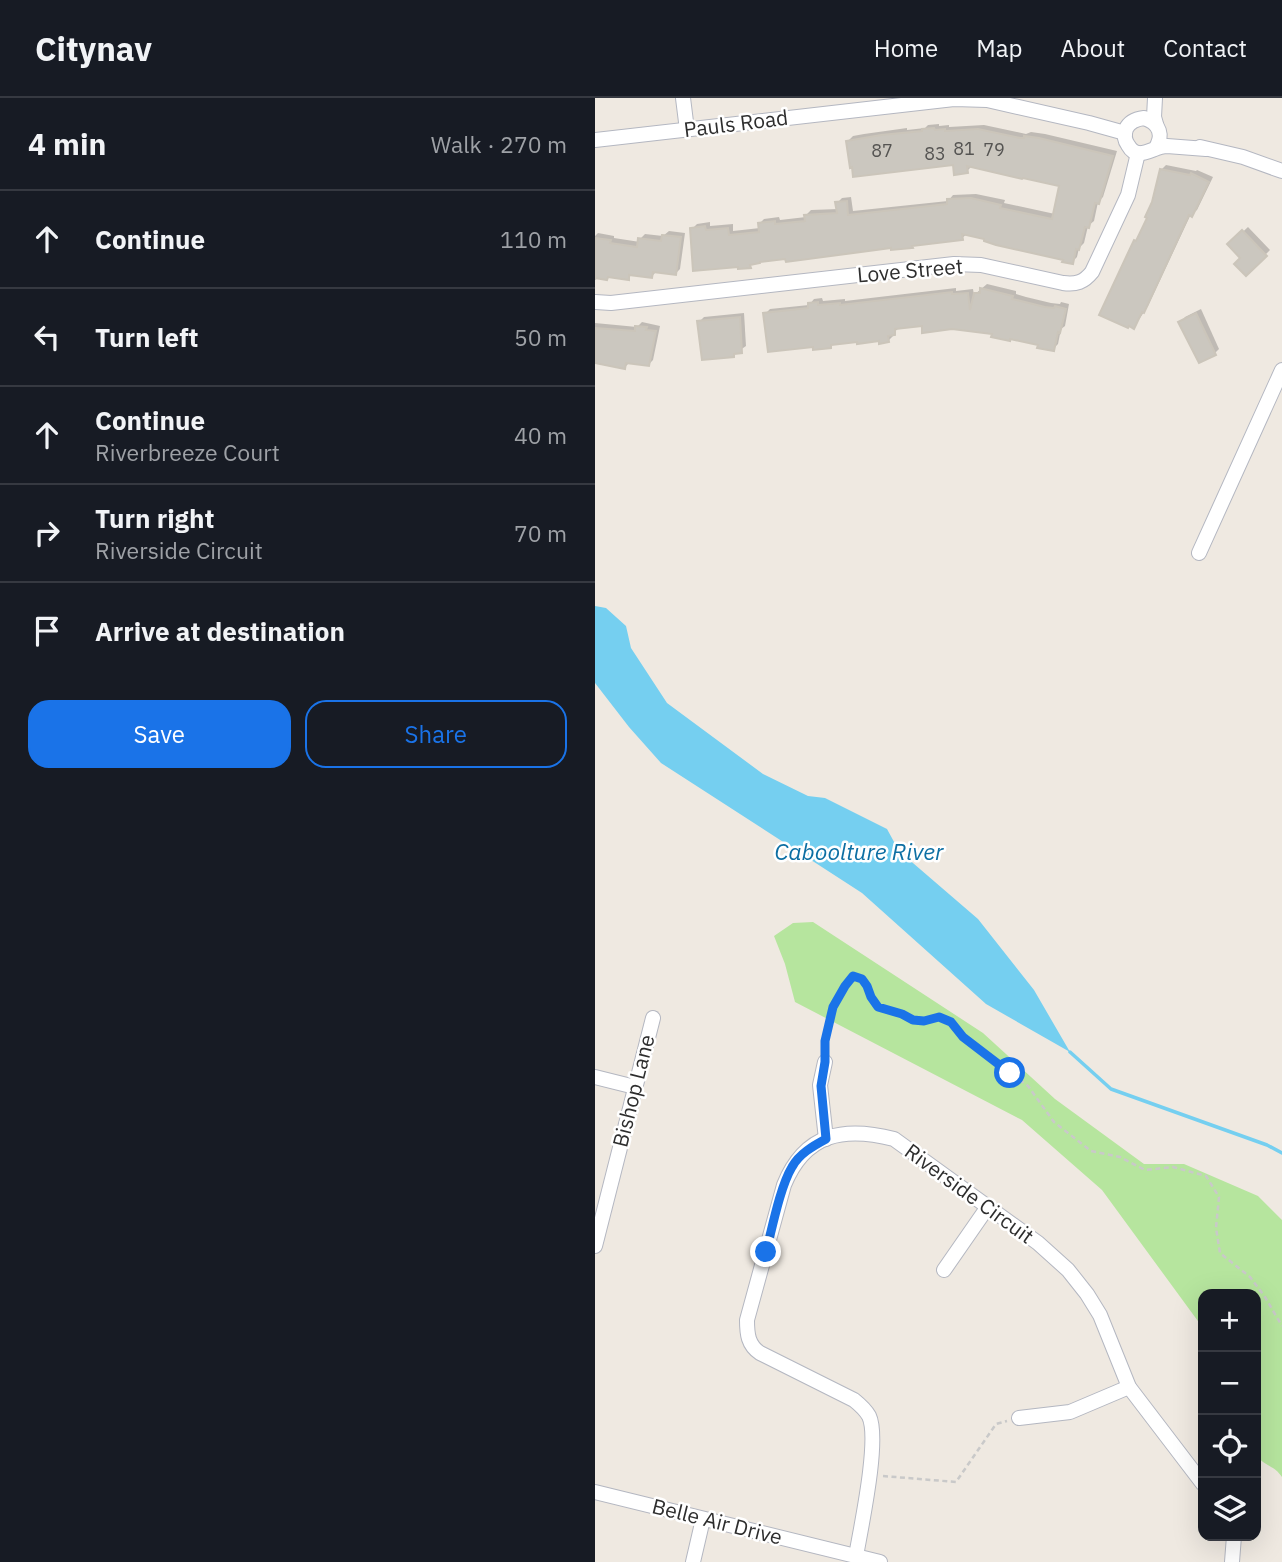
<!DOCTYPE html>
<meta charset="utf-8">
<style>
body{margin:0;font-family:"IBM Plex Sans",sans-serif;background:#20242c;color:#f1f3f6}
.controls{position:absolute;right:21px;bottom:21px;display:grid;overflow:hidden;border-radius:14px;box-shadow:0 7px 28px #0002}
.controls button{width:63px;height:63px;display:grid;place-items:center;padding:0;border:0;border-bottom:2px solid #363941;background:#171b24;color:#f1f3f6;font:35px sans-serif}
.stop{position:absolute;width:21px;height:21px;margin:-16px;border:5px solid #1a73e8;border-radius:50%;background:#fff}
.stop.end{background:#1a73e8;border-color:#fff;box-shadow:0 2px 7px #0008}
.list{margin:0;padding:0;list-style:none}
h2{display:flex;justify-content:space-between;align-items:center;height:91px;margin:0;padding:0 28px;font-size:30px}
h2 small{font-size:23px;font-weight:400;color:#9ea1a6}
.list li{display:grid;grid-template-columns:46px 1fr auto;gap:21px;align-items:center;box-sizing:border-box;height:98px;padding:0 28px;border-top:2px solid #363941}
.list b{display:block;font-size:26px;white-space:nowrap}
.list p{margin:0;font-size:23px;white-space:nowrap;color:#9ea1a6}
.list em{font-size:23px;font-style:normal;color:#9ea1a6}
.actions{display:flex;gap:14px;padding:21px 28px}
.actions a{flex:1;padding:16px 0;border:2px solid #1a73e8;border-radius:21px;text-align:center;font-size:24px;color:#1a73e8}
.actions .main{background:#1a73e8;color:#fff}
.icon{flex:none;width:38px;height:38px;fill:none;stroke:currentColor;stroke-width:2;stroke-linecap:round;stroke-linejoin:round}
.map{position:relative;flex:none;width:687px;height:1464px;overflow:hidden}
header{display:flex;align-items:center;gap:42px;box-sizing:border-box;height:98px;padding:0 35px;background:#171b24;border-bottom:2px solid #363941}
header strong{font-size:33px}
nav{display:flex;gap:38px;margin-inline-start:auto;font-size:24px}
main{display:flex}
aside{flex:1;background:#171b24}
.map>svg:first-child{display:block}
</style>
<header>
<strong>Citynav</strong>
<nav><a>Home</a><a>Map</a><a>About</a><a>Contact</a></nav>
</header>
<main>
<aside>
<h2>4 min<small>Walk · 270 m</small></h2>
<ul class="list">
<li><svg class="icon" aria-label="ahead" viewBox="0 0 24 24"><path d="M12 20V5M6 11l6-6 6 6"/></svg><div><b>Continue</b></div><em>110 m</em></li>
<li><svg class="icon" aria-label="left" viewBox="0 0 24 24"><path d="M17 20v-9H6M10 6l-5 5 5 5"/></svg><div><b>Turn left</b></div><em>50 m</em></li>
<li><svg class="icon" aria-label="ahead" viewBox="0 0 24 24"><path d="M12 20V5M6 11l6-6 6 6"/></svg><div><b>Continue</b><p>Riverbreeze Court</p></div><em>40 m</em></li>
<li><svg class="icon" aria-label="right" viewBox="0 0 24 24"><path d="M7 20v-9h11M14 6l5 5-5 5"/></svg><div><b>Turn right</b><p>Riverside Circuit</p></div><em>70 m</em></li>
<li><svg class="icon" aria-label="arrive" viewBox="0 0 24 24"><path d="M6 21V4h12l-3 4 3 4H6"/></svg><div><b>Arrive at destination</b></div></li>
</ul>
<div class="actions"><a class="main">Save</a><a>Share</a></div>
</aside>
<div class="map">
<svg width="687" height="1464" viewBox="0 0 687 1464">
<rect width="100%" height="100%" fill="#efe9e1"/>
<path fill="#b6e59e" d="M218,824L388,935L460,1001L549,1066H589L663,1098L687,1122V1379C678,1366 669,1369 661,1356V1196H608V1230L507,1092L427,1022L200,904L190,866L179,838L198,825Z"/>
<polygon fill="#75cff0" points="0,508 11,510 31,528 36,550 72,605 168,676 213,698 230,700 292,731 304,753 383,821 439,892 475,954 391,906 267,795 66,665 34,629 0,585"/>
<g fill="#0003">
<polygon points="344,26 344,28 354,27 354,29 389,27 431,36 436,34 450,36 522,53 508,99 503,104 499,123 493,128 489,145 484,150 482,159 477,164 372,136 367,140 192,159 158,165 155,168 97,131 102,126 115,124 115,128 138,126 138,133 165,130 164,126 169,121 184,119 185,122 211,119 211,117 216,112 243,111 242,105 247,100 256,99 258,113 353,103 358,97 381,96 410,102 409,105 460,116 466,87 378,67 372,73 360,65 253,43 258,38 269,36 312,30 312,32 330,30 333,27"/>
<polygon points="571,67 601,73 602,72 618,79 602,112 596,116 553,208 539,229 540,143 545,139 559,104 567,71"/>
<polygon points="653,129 675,152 651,176 647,160 635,146"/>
<polygon points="74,133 90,135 85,171 80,176 62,173 57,178 38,176 33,180 14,178 5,179 0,182 0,138 3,135 19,138 19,140 45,144 45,141 50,136 68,138"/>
<polygon points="392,186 421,193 421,196 431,199 456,205 465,206 466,204 474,206 470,228 466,231 463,246 458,251 399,234 328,226 304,230 298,235 298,238 293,243 285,241 239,245 235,248 170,216 175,211 214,207 219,201 227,200 228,203 250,201 250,203 361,190 361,193 378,191 379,197"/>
<polygon points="606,211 624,251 620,255 586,224 590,219"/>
<polygon points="149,215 151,248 138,257 104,224 109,219"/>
<polygon points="47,224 65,228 58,262 53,267 35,264 30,269 0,264 0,225 42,229"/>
</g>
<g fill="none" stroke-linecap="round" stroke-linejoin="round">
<polyline stroke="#75cff0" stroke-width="3.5" points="475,954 516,991 672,1047 687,1055"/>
</g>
<g fill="#cbc7bf" stroke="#cbc5ba" stroke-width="2">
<polygon points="339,30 340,32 350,31 350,33 383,31 425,40 429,40 429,38 444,40 518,58 504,106 500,105 494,130 490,129 484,152 481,151 478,166 467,164 468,162 401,147 389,143 389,141 367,136 368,142 317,148 318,150 296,152 296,150 191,164 190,161 165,164 165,165 155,167 156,170 143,171 143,169 98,173 95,130 110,128 111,132 133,130 134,137 164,134 163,125 180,123 180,126 210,123 209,117 242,115 240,104 252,103 253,117 352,106 352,101 376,100 406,107 405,110 457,121 464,88 428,80 427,81 372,68 373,75 359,77 358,67 258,79 257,69 255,70 251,43 286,37 327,33 327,31"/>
<polygon points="565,71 595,77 596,75 614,84 597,119 594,117 549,215 547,214 539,231 534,228 533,230 504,217 539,142 541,143 552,120 550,119 557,104"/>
<polygon points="647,132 672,158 651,178 639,166 645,160 632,146"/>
<polygon points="67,137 86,139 81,177 58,174 57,180 34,177 34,182 13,179 12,182 0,180 0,140 16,142 15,145 42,149 43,140 66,143"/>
<polygon points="385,190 418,198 417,201 426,203 450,209 459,210 460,208 471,211 465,235 463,234 459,253 442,250 443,247 415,241 415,243 396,239 397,236 357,231 327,235 327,228 300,231 300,237 293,238 294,244 284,246 284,243 262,246 262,244 236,247 236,250 218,252 218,249 173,254 168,215 213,210 213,205 223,204 223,207 245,205 245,207 357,194 357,196 373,195 375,212 379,195 385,195"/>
<polygon points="601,215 621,257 604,265 583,224"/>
<polygon points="145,219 147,255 139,256 139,259 107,262 102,223"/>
<polygon points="40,228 52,229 51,232 61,233 54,268 31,265 30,271 0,265 0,230 40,233"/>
</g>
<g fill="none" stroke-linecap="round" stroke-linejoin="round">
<defs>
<g id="minor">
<polyline points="88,0 92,32"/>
<polyline points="560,0 559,19 561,26"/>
<polyline points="0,42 359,1 392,2 494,25 530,35"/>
<polyline points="605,49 648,59 687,73"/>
<path d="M560,51C569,38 565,25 549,20C541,21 534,24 531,31C529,37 530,43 533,47C543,65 558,48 572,48C585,49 598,50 611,51"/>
<path d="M0,204L16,205L359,166L386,167L468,185C481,187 489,184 497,174L533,97L543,55"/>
<polyline points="604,455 687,272"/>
<polyline points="230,964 225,987 231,1041"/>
<polyline points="0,979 40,989"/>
<polyline points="0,1148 58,920"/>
<polyline points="349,1172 392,1110"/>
<polyline points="424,1320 475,1314 534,1289"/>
<polyline points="0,1394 285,1464"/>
<path d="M261,1458C266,1429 285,1341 274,1318C270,1311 264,1306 259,1302L165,1255C153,1247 152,1236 152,1222L189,1087C210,1035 249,1028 299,1041L443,1145L473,1172L492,1196L505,1217L534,1289L608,1386"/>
<polyline points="98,1464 108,1421"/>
<polyline points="637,1464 639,1438"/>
</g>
</defs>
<use href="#minor" stroke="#b4b7c1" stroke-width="16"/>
<g stroke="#c9c9c9" stroke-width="2.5" stroke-dasharray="5 3.5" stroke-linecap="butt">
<path d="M230,951C230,924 241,899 258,878L267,881L272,888L276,899L283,909L307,916L318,922L329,923L344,919L356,924L368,939L433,988L459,1024L496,1053L525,1059L550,1072L578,1069L611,1078L624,1099L621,1130L625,1155L655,1179L670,1199L687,1228"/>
<polyline points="288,1378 361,1384 401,1326 412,1323"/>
</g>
<use href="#minor" stroke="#fff" stroke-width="14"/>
</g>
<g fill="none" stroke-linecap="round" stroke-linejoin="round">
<path stroke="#1a73e8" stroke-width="9" d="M171,1154C177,1131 185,1089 197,1069C204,1056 218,1048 231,1041L226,988L230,964V943L238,909L250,888L258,878L267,881L272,888L276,899L283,909L307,916L318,922L329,923L344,919L356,924L368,939L415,975"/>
</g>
<g text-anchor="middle" stroke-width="5" stroke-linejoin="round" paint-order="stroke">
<g font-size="18" fill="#555452">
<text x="369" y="57">81</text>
<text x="399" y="58">79</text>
<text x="287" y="59">87</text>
<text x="340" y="62">83</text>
</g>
<g font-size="21" fill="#2e2e2e" stroke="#fff">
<text transform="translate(141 26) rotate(-7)" y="7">Pauls Road</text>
<text transform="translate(315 173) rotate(-5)" y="7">Love Street</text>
<text transform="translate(39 993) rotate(-76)" y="7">Bishop Lane</text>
<text transform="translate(374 1096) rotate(36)" y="7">Riverside Circuit</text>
<text transform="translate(122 1424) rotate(14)" y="7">Belle Air Drive</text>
</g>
<g font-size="23" font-style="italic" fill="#0d6fa3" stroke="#fff">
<text x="264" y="762">Caboolture River</text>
</g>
</g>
</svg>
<div class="controls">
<button>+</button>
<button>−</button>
<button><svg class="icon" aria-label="locate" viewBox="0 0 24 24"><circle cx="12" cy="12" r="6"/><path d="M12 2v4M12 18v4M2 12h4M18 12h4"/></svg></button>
<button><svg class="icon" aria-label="layers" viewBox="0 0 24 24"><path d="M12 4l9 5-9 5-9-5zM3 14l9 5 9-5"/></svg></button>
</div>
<div class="stop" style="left:415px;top:975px"></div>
<div class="stop end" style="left:171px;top:1154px"></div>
</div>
</main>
